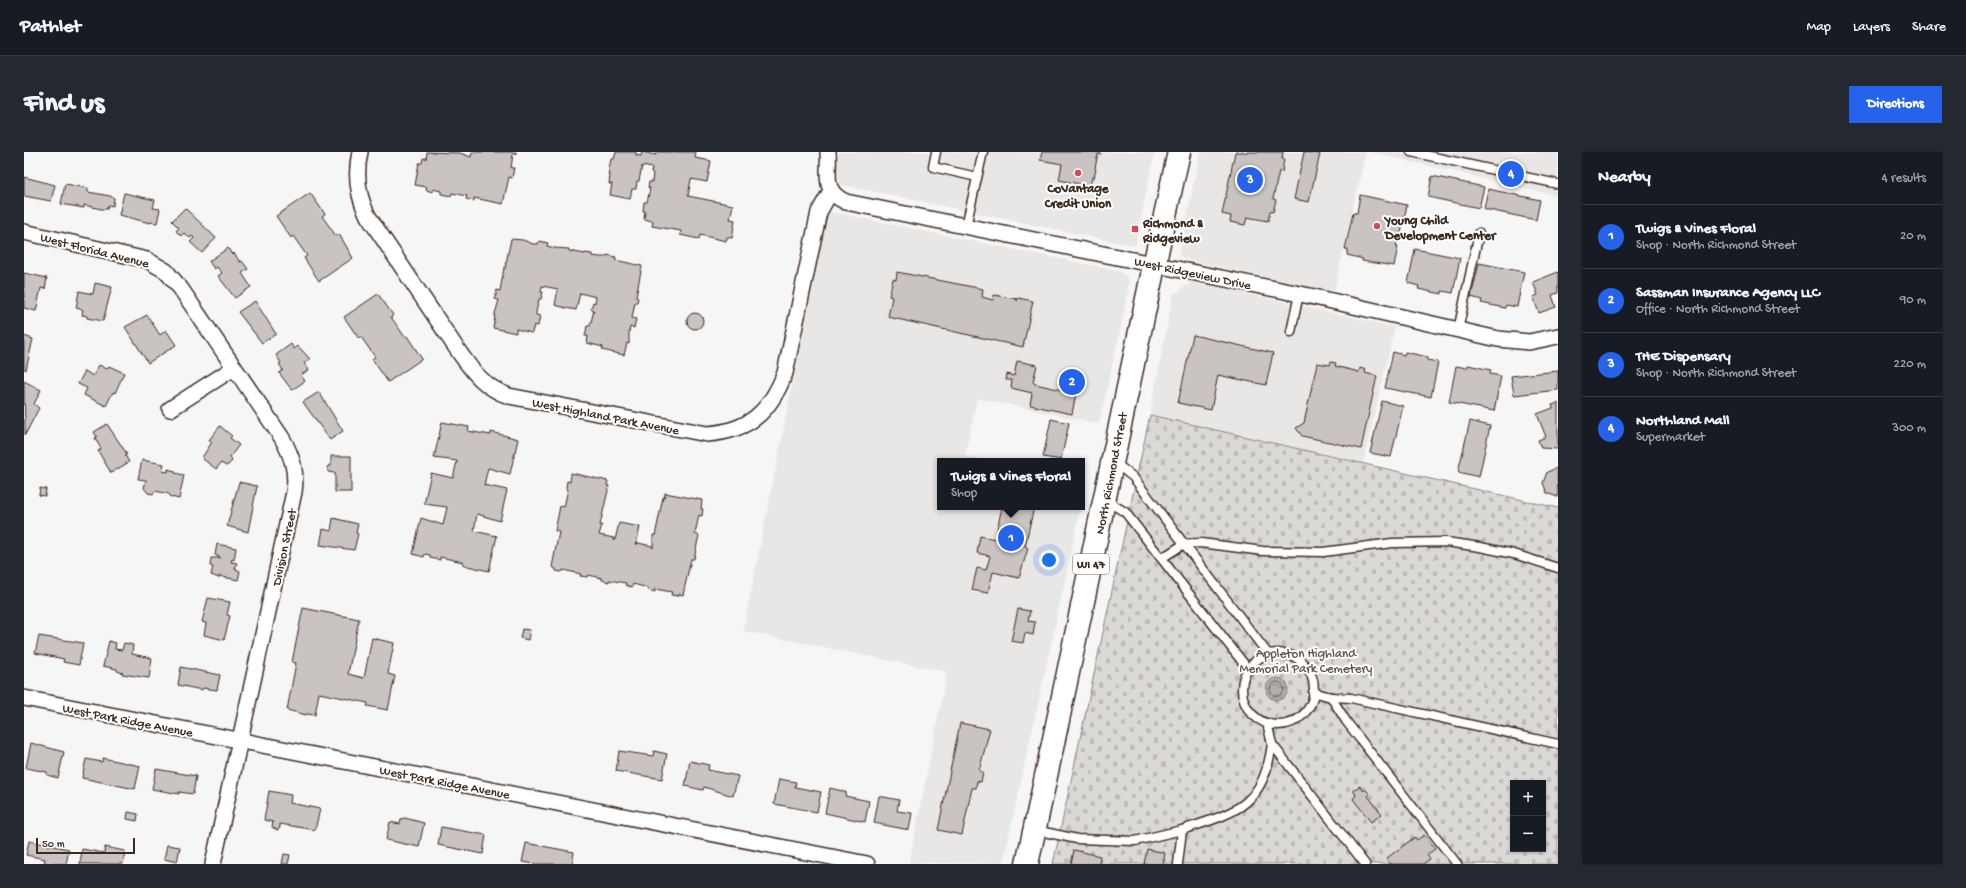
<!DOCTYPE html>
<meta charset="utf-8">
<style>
body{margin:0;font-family:"Gochi Hand",sans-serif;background:#242831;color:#f1f3f6}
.controls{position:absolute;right:12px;bottom:12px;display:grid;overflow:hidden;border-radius:0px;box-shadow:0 1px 3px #0004}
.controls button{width:36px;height:36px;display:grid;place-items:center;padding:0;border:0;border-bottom:1px solid #363941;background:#171b24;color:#f1f3f6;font:20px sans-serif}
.scale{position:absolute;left:12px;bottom:10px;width:99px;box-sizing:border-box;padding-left:4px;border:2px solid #3b2a1e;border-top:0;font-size:11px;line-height:14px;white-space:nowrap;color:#3b2a1e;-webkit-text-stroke:3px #fff;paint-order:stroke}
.you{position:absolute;left:1025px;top:408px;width:14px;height:14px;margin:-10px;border:3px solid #fff;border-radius:50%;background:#1a73e8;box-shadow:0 0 0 6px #1a73e833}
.badge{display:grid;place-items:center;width:26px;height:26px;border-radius:50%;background:#2563eb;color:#fff;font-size:13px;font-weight:700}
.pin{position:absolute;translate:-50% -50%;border:2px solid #fff;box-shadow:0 1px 4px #0006}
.popup{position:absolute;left:913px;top:306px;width:148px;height:52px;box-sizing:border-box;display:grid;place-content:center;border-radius:0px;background:#171b24;filter:drop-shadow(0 1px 3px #0005);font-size:13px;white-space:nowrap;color:#9ea1a6}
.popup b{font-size:15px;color:#f1f3f6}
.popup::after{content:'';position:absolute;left:50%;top:100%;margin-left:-8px;border:8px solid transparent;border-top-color:#171b24}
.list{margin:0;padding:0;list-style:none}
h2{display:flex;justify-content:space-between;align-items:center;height:52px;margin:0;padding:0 16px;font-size:17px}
h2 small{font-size:13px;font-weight:400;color:#9ea1a6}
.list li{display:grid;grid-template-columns:26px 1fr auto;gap:12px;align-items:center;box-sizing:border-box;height:64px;padding:0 16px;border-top:1px solid #363941}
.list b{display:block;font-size:15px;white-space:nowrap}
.list p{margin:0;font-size:13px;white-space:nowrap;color:#9ea1a6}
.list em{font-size:13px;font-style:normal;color:#9ea1a6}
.map{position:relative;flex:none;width:1534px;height:712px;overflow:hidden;border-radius:0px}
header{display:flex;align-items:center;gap:24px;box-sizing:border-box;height:56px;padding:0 20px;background:#171b24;border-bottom:1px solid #363941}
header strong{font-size:19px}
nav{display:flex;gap:22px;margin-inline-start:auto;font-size:14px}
.intro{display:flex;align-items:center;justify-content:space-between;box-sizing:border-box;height:96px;padding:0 24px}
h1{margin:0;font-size:28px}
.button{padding:10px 18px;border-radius:0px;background:#2563eb;color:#fff;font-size:14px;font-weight:700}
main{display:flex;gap:24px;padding:0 24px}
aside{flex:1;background:#171b24;border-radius:0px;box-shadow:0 1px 3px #0004}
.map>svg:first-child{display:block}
</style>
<header>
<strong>Pathlet</strong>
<nav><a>Map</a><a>Layers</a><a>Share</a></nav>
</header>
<div class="intro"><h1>Find us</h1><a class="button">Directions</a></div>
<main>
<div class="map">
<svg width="1534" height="712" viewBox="0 0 1534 712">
<defs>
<pattern id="cemetery-stones" width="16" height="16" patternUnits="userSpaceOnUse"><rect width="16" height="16" fill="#dbd9d6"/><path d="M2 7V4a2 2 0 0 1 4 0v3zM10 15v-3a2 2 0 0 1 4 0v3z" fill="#bdbab7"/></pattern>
<pattern id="water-waves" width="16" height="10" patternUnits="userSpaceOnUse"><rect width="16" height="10" fill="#b4aeaa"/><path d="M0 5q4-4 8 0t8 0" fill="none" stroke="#948e8a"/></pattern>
</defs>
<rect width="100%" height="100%" fill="#f7f6f6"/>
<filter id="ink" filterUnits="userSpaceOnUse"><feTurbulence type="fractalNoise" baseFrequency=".025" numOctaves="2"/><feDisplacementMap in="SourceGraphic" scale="8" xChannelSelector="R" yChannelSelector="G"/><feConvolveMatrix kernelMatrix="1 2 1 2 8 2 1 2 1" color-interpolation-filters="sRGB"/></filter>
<g filter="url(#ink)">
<g fill="#e9e7e6">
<polygon points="815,0 1131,0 1111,94 808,31"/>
<polygon points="1176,0 1342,0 1310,140 1167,109 1155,104"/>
<polygon points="1345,0 1534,0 1534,44"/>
<polygon points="803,59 1096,119 1103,125 1105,129 1101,156 1075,272 953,246 941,304 962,309 916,309 916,355 1057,355 979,712 885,711 923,520 719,479"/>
<polygon points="1168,129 1371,175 1339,311 1126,263 1149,143"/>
</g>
<path fill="url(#cemetery-stones)" stroke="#8b827a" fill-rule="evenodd" d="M1126,263L1534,356V712H1029ZM1489,631H1519V697H1489Z"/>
<circle fill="url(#water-waves)" stroke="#847972" cx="1253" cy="537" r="11"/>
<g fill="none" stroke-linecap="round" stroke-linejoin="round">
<circle stroke="#6b5f56" stroke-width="1" cx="1253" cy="537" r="7"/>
</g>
<g fill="#c9c3c1" stroke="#3b2a1e">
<polygon points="403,0 436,1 447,5 448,0 492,0 492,2 489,2 487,16 490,16 488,26 485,25 479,52 450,46 450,49 442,47 443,44 428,41 427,44 417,42 417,39 409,37 409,40 402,38 403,35 391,33 395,11 398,11 399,6 402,7"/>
<polygon points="592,0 612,0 612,3 617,4 618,0 632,3 632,0 672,0 671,6 687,9 683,30 667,27 664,44 709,53 706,67 711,68 708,86 703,85 702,89 676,83 675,87 656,83 657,79 628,74 629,69 620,67 621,59 619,59 620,50 623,50 624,46 626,36 624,36 625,30 628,30 629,21 627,20 628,16 618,14 615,29 613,29 612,37 608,37 606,47 586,43 588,32 585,32 586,23 584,23 587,7 590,7"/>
<polygon points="1018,0 1076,0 1076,3 1074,2 1071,16 1072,17 1070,26 1068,25 1066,34 1035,28 1038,12 1016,8"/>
<polygon points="1211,0 1259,0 1258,7 1260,7 1258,20 1255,19 1249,47 1252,48 1249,60 1246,59 1244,69 1223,65 1221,73 1206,70 1207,64 1198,62"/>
<polygon points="1280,0 1296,2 1285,50 1270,47"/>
<polygon points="1408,24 1460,35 1455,56 1404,45"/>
<polygon points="0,25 31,33 27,49 0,44"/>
<polygon points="41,32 64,36 64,40 86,44 90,46 89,54 84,53 83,57 77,57 60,53 60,56 37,52"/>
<polygon points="1464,37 1516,48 1512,68 1460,57"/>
<polygon points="100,41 131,48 129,56 136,57 133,71 126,70 126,71 95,63"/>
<polygon points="286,41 301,62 298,64 312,84 315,82 329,106 295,129 280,106 283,104 269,84 267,86 252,64"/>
<polygon points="1336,43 1383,53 1376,86 1374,86 1372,95 1374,95 1370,114 1338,109 1339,107 1323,103 1324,97 1321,97 1329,61 1333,61"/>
<polygon points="161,56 192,86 178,101 166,90 170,86 168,84 166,86 160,81 157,84 152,79 155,76 148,69"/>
<polygon points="487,87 499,88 509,92 514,92 515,89 524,91 523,94 530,96 545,97 545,99 561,102 561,101 568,102 568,104 576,105 582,105 583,103 592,105 591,108 618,114 612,145 614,146 613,150 611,150 608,166 612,167 610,176 606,175 605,180 605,192 603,191 600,203 578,198 579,195 563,191 564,184 561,184 563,174 566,174 570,158 567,157 569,150 571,151 572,145 556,141 552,158 542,156 531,153 534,137 518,134 517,140 519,140 517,147 515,147 512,160 512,163 516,164 514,174 510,173 508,181 492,177 492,181 469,176 471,165 470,165 475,148 471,147 473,138 476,139 480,116 481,116"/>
<polygon points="204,96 208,103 210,101 216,110 218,109 224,117 218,121 227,135 211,146 194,124 198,121 193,115 190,117 185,109"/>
<polygon points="1391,97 1436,106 1429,141 1418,139 1418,142 1394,137 1395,134 1384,131"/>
<polygon points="1455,111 1500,120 1493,155 1482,153 1481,156 1457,151 1458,148 1447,145"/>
<polygon points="873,120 959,137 958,145 969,148 970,143 993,147 993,149 994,146 1009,149 999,195 864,165 868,145 865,144 869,127 872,128"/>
<polygon points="1534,120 1534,141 1528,143 1532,155 1515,161 1509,145 1514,143 1509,130"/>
<polygon points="0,121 23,126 21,137 17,136 12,159 0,156"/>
<polygon points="71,131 88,135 79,169 63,166 63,164 58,163 59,158 52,156 55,139 69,142"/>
<polygon points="354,142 369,163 367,165 381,185 383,184 398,207 364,230 348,207 351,205 337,185 335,187 320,165"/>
<polygon points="231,149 252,182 238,191 214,160"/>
<circle cx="671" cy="169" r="8"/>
<polygon points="123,163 136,183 142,178 152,193 124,211 101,175"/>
<polygon points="1169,183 1249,201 1242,233 1194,223 1187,258 1154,251"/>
<polygon points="0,184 9,187 2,218 0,217"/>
<polygon points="267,192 270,197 274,194 286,207 280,211 285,218 277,223 281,229 268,238 255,221 259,218 255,212 257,211 252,203"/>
<polygon points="1369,200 1380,203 1381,200 1404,205 1403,208 1414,210 1407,245 1361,236"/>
<polygon points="993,209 1013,213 1009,230 1011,232 1052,241 1048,262 1006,253 1008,241 987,236 988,228 982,228 983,222 990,224"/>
<polygon points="1307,210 1312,211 1311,214 1335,220 1336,216 1342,218 1341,221 1353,224 1337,297 1278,284 1272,276 1280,271 1293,211 1306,213"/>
<polygon points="75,213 83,217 85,214 100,221 91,241 89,240 82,254 60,243 63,236 54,232 61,219 69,224"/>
<polygon points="1444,213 1467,218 1466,222 1477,224 1470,259 1425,250 1432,214 1443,216"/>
<polygon points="1534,219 1534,238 1490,243 1487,224"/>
<polygon points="0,229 17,238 10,252 15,256 1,283"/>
<polygon points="295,240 319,279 306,288 279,250"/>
<polygon points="1358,249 1379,254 1367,305 1346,301"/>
<polygon points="1534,251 1534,297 1517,296 1514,288 1522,285 1513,262 1529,256 1528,253"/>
<polygon points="1027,267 1045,271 1037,308 1019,305"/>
<polygon points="1446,269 1466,274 1455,325 1434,320"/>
<polygon points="418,270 445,275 444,279 449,280 467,283 467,280 494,287 486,322 464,316 460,333 483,338 476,369 453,362 450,379 473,384 465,419 439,413 439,410 416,405 416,408 406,406 406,403 401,402 400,405 389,402 397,366 419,373 423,355 400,352 407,321 429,326 433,309 410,306"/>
<polygon points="83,272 103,302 101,303 105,310 87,321 74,299 77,297 71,286 73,285 70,280"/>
<polygon points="196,274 208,284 206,286 215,293 206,305 208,309 204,313 202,314 197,311 192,317 179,307 179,304 188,290 185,288"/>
<polygon points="307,304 327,304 327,340 311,340 311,321 304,320 304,314 307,314"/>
<polygon points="118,308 140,312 138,319 144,320 144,317 151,319 151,321 160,323 155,347 147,345 145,342 131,339 129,342 124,341 120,336 122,328 114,327"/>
<polygon points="1533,316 1534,345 1533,345 1523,341 1519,331 1523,320"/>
<polygon points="547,321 584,329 583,334 585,334 576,373 578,373 575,383 590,386 589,388 591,388 595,371 616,375 612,393 614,391 628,394 629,396 629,383 631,384 639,345 640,346 641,341 678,348 677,357 679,357 678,364 675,363 671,382 675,383 670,407 667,407 659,443 655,442 654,444 647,443 648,440 631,437 631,440 624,438 624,436 609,432 608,435 601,433 602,431 585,428 585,430 578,428 578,426 564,423 563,425 556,424 557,422 539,418 538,420 532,419 532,417 528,415 535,380 531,379 536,354 540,355 544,337 542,336 543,329 546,330"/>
<polygon points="215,330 233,334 224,380 203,374"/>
<polygon points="16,336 22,337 21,344 15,343"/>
<polygon points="978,355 1010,355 1001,394 1004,396 995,426 969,420 964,441 948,438 953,416 962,418 966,404 953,401 956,384 971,387"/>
<polygon points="309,366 334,372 332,381 334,382 330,398 296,393 299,377 307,379"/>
<polygon points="193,392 212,396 210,408 208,407 207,410 213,411 211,417 216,419 214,428 199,425 195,424 195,426 187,423 189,415 186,414 187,406 196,406 196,405 191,403"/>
<polygon points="184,446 206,450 203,463 206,464 200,488 180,483 182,471 178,470"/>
<polygon points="279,456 335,467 324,522 340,526 348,486 370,491 364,522 371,524 364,558 343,554 344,551 295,541 291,563 282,562 282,563 263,558 272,511 268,510"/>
<polygon points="994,457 1006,459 1004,469 1011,470 1009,483 1001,481 999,491 987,489"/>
<polygon points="498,477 506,478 504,488 496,486"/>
<polygon points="15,484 59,491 55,513 39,510 40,507 11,501"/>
<polygon points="85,489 92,491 91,497 98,498 100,491 109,493 108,502 128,506 125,526 98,522 99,521 93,519 93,517 79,514"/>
<polygon points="157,515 196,523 193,538 179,536 178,538 154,533"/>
<polygon points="936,571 966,577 955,619 959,620 957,630 953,629 952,636 948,636 938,683 914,678"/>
<polygon points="7,591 40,600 34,626 23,623 23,620 2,616"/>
<polygon points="595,599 629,604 630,599 643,602 638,627 592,619"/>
<polygon points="79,606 116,614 111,637 58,626 62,607 78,610"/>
<polygon points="666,609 685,613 684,618 714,624 709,644 680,635 679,638 661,634"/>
<polygon points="132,617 172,624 169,642 155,640 155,642 128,637"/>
<polygon points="755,627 772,630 771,635 797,640 793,660 750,652"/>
<polygon points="1336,634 1338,638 1342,638 1346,642 1344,644 1358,662 1347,670 1329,647 1332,643 1329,638"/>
<polygon points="806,636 822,640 821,644 845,649 841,670 801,661"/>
<polygon points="245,639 267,643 266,651 296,657 291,678 256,672 256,676 253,678 248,675 249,670 240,668"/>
<polygon points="855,644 875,648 873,659 888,661 885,678 850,671"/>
<polygon points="104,660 114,662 113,669 103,667"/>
<polygon points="381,666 400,671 395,695 362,688 366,670 376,672 377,667"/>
<polygon points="417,675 462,683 459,702 414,693"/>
<polygon points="1400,683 1411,697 1403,703 1406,707 1399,712 1364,712 1366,711 1363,706 1391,685 1393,688"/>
<polygon points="5,689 45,697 42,712 20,711 21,707 2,703"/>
<polygon points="502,691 550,700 548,712 512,712 498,710"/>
<polygon points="143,693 156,695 153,710 140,707"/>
<polygon points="81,695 101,699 99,712 56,712 58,697 80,701"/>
<polygon points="1123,697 1141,701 1139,712 1120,712"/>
<polygon points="1050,698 1076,704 1075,712 1047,712"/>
<polygon points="260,702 266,703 264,712 258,712"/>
</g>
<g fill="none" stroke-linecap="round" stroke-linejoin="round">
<defs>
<g id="lane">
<polyline points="912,0 909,15 953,25"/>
<polyline points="1387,0 1534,32"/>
<polyline points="942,74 959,0"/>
<polyline points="1434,178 1455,81"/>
<polyline points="1267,180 1275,142"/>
<polyline points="1090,310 1109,325 1244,502"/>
<polyline points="1081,348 1101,360 1224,517"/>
<polyline points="1138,406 1160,392 1177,391 1239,399 1299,400 1368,391 1422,390 1456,395 1490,402 1534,416"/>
<circle cx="1254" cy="537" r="36"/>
<polyline points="1289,540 1307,545 1322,569 1433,712"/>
<polyline points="1307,545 1327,546 1534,592"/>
<polyline points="1243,571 1248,592 1341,712"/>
<polyline points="1011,678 1053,687 1111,689 1158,678"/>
<path d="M1154,712L1158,678C1212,660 1239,655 1248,592"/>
</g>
<g id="street">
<path d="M336,0C331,23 333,43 344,64L435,200C449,220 461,236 485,244L683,282C725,279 746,260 761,221L795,60L807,39"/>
<path d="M804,0C806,22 797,39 822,50L1286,144L1474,187L1505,190L1534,184"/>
<path d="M0,80L123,108L142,119L157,137L258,286C268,304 273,319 270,340L189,712"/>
<polyline points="146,257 210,216"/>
<polyline points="0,546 843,712"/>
</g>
<path id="primary" d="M1003,712C1055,475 1102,237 1155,0"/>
</defs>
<use href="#lane" stroke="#3b2a1e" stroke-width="11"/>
<use href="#street" stroke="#3b2a1e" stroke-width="18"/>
<use href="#primary" stroke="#3b2a1e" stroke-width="25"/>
<use href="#lane" stroke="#fff" stroke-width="8"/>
<use href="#street" stroke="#fff" stroke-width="15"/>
<use href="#primary" stroke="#fff" stroke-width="22"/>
</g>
</g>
<g fill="#d1495b" stroke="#fff" stroke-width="1.5">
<circle cx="1054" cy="21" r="4"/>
<circle cx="1353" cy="74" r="4"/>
<rect x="1107" y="73" width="8" height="8" rx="2"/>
</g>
<g text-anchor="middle" stroke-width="4" stroke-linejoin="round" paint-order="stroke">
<rect fill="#fff" stroke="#766a62" stroke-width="1" x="1049" y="402" width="36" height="20" rx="3"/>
<g font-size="12" font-weight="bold" fill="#3b2a1e">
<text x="1067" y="416">WI 47</text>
</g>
<g font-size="13" font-weight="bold" fill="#3b2a1e" stroke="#fff" text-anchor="start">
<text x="1054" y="40" text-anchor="middle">CoVantage<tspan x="1054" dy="15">Credit Union</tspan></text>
<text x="1361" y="72">Young Child<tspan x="1361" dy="15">Development Center</tspan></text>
<text x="1119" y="75">Richmond &amp;<tspan x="1119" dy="15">Ridgeview</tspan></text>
</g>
<g font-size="13" fill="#3b2a1e" stroke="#fff">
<text transform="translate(71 97) rotate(14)" y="5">West Florida Avenue</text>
<text transform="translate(1169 120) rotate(12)" y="5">West Ridgeview Drive</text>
<text transform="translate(582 263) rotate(11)" y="5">West Highland Park Avenue</text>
<text transform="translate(1086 321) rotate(-79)" y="5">North Richmond Street</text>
<text transform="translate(259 395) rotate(-78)" y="5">Division Street</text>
<text transform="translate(104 567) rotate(11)" y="5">West Park Ridge Avenue</text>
<text transform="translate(421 629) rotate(11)" y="5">West Park Ridge Avenue</text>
</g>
<g font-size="13" fill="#63564c" stroke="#fff">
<text x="1282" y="505">Appleton Highland<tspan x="1282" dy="15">Memorial Park Cemetery</tspan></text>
</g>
</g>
</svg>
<div class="controls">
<button>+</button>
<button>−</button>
</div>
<div class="scale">50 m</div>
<div class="you"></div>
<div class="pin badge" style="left:987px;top:386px">1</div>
<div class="popup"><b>Twigs &amp; Vines Floral</b>Shop</div>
<div class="pin badge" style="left:1048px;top:230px">2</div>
<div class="pin badge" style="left:1226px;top:28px">3</div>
<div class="pin badge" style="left:1487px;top:22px">4</div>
</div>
<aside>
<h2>Nearby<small>4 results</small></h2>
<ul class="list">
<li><span class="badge">1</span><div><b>Twigs &amp; Vines Floral</b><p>Shop · North Richmond Street</p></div><em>20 m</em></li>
<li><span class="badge">2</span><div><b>Sassman Insurance Agency LLC</b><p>Office · North Richmond Street</p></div><em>90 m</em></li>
<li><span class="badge">3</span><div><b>THE Dispensary</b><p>Shop · North Richmond Street</p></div><em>220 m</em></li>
<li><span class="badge">4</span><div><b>Northland Mall</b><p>Supermarket</p></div><em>300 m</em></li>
</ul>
</aside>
</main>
